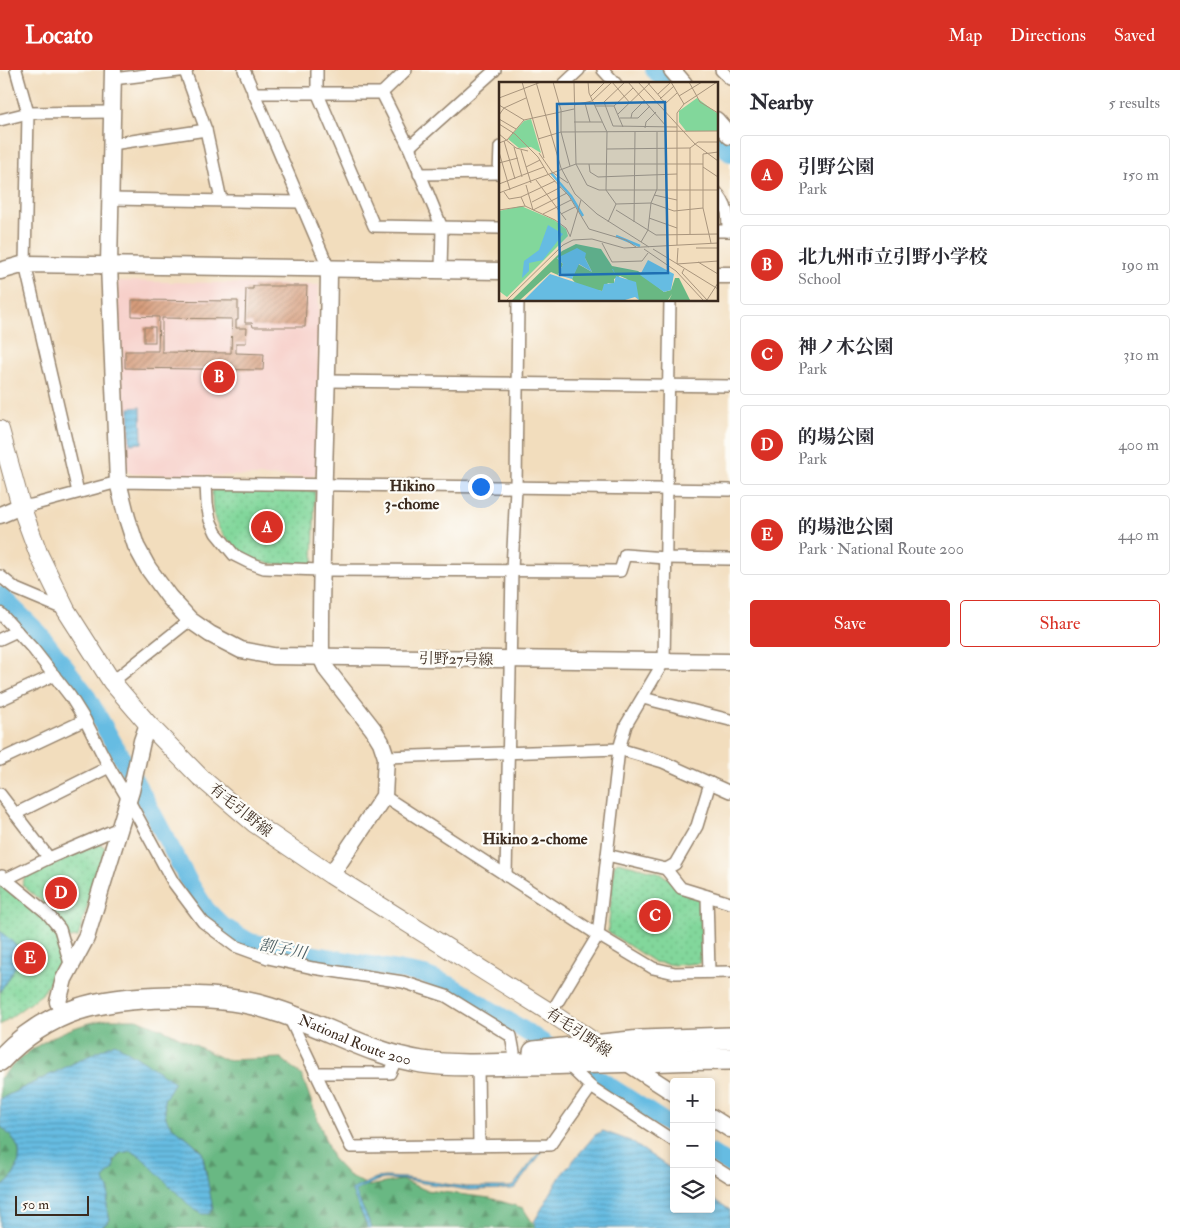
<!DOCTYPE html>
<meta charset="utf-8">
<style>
body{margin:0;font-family:"IM FELL Double Pica","Noto Serif JP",serif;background:#f7f7f7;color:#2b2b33}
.controls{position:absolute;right:15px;bottom:15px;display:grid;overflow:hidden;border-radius:5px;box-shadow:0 2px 8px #0003}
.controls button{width:45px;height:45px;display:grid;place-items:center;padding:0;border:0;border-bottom:1px solid #e1e1e2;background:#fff;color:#2b2b33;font:25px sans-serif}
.scale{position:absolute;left:15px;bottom:12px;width:74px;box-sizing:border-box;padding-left:5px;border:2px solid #3b2a1e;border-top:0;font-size:14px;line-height:18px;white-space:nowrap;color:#3b2a1e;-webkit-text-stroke:4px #fdfcf7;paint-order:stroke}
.you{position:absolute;left:480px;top:416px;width:18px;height:18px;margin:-12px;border:4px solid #fff;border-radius:50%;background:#1a73e8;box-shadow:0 0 0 8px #1a73e833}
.badge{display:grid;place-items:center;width:32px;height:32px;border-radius:50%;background:#d93025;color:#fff;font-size:16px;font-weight:700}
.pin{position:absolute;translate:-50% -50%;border:2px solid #fff;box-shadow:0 1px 5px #0006}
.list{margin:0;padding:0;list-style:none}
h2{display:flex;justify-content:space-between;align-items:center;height:65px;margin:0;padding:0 20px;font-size:21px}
h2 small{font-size:16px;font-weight:400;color:#7c7c81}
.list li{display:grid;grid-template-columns:32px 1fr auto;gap:15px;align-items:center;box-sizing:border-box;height:80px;margin:0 10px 10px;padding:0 10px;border:1px solid #e1e1e2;border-radius:5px}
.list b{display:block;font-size:19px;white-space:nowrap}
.list p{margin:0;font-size:16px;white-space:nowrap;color:#7c7c81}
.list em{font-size:16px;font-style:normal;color:#7c7c81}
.actions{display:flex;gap:10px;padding:15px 20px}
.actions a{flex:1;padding:11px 0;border:1px solid #d93025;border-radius:5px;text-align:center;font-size:18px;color:#d93025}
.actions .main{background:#d93025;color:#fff}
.icon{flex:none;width:28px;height:28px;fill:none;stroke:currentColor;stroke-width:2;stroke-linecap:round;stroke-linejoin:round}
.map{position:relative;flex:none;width:730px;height:1158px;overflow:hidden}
header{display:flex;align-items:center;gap:30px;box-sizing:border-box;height:70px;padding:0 25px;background:#d93025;color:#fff}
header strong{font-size:24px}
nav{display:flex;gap:28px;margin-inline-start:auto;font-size:18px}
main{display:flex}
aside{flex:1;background:#fff}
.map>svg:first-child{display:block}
</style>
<header>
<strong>Locato</strong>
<nav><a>Map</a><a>Directions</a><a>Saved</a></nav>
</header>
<main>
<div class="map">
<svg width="730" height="1158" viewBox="0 0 730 1158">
<defs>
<pattern id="forest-firs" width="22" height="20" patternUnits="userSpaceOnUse" patternTransform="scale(1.25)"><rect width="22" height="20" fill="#69b883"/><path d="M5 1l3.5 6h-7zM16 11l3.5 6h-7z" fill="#58966b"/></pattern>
<pattern id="park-dots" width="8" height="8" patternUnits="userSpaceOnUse" patternTransform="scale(1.25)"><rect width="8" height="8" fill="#82d79b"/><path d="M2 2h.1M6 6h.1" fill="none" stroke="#71b985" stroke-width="1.8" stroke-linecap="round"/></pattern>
<pattern id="water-rules" width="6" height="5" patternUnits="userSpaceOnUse" patternTransform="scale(1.25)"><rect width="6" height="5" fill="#66bce2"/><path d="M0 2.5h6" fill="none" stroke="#5599b7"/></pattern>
<pattern id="building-hatch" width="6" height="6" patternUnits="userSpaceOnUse" patternTransform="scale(1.25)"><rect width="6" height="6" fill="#d69b7a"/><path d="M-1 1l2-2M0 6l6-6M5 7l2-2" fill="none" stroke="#af7f63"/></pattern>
</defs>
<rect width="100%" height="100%" fill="#fdfcf7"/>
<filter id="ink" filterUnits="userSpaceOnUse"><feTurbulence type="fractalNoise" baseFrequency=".02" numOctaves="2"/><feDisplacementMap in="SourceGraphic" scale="10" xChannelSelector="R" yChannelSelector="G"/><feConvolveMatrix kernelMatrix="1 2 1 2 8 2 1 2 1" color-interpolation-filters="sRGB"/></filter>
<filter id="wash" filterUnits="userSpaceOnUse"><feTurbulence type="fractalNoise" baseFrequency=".0096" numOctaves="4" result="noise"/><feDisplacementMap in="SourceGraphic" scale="20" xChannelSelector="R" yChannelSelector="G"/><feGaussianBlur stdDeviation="1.12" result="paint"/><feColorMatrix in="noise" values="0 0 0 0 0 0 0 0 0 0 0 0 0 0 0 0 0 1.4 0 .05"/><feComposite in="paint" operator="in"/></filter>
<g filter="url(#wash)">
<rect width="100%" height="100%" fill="#f2ddbd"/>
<polygon fill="#f7d0ca" points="117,211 319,215 317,402 311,407 132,404 125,399"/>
<g fill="url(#forest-firs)" stroke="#527150">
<path d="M108,949H137L167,961L225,990L281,988L302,1006L332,1088L348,1105L369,1116L401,1110L426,1120L490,1128L523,1138L536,1158H372L358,1129L356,1130L368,1158H101L110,1150L107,1138L109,1118L105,1115L104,1109L120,1083L131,1081L140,1086L192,1138L207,1105L202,1081L190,1070L169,1055L166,1048L164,1030L115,974L0,1029V1008C30,975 64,957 108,949Z"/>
<path d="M0,1055C6,1062 17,1071 19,1081C21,1094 12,1113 0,1117Z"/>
</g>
<g fill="url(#park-dots)" stroke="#5e805c">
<path d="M214,419L315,421L313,494C295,494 273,496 255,490C239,484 220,466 215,449C212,441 212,431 212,422Z"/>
<polygon points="98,774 105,777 78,867 69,868 61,851 41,831 22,815 25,807"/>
<polygon points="618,792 658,802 701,829 701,893 675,895 654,892 608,862 614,795"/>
<polygon points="0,813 43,847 57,867 60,880 60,895 42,924 0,955"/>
</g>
<g fill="url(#water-rules)" stroke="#507380">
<polygon points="141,337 142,373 130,374 129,338"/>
<polygon points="0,861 24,882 0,922"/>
<path d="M115,973L175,1012L164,1030L166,1048L170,1055L190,1070L202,1082L213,1139L209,1144H202L192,1138L140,1086L131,1081L120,1083L114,1091V1099C106,1104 100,1110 109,1118L107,1138L110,1150L101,1158H0V1117C12,1113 21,1094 19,1081C17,1071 6,1062 0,1055V1029Z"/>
<polygon points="603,1061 630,1071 674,1101 674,1139 711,1139 711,1127 730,1140 730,1158 536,1158 534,1152 561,1105 595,1065"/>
<polygon points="541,1080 543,1081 515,1118 512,1119 468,1120 405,1110 384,1109 376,1111 355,1121 372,1158 368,1158 351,1120 376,1108 385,1107 406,1108 466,1117 509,1117 513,1116"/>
</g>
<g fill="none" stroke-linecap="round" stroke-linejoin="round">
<g stroke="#66bce2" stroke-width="18">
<polyline points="654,0 667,14"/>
<polyline points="716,68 730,83"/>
<polyline points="0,525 39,563 85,623 144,727 189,812 206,839 223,856 250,872 294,881 425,905 450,915 530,964 674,1058"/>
<polyline points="711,1083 730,1095"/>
</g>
</g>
<g id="blocks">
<g fill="url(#building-hatch)" fill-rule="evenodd">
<polygon points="253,216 307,216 305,257 253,257 252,253 245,253 246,219 253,219"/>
<path d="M132,230L238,231V250H236V258H247L246,273H236V283L264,284L263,300L125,298V281H158L159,247L132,246ZM162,248L232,249L231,283L162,282Z"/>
<rect x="144" y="257" width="11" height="15"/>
</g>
</g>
</g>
<g filter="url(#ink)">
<use href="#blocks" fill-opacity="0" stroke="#96846e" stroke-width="1"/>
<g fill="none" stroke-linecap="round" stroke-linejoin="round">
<defs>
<g id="street">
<polyline points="16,0 28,43 25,194 78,422"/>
<polyline points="244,0 329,199"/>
<polyline points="317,0 317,22 374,156 500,158"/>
<polyline points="603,0 616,14"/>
<polyline points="721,0 730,9"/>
<polyline points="185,1 206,60 221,130"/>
<polyline points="113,9 187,0"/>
<polyline points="564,14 579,0"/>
<polyline points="253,23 382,23 409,77 442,158 441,200"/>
<polyline points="382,23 406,0"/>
<polyline points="0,50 28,43 111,42"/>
<polyline points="112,74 206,60"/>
<polyline points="409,77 495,0"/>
<polyline points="499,103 500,77"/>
<polyline points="419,104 500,103"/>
<path d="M716,122C728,135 728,145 728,161"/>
<polyline points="111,129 300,132"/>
<polyline points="716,161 730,161"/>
<polyline points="328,311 730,316"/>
<polyline points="206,413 207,434 210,450 216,463 234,485 250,493 264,498 320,500 620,501 625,485 665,488 730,489"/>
<polyline points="21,436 32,435 118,412 730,420"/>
<polyline points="0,506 16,519 66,540"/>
<polyline points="0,543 34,580 70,626 85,650 109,697 128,729 173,812 203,852 235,876 268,888 313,898 403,912 446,926 511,966 514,982"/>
<polyline points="0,569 17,561"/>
<polyline points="112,612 190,550"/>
<polyline points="643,628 730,650"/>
<polyline points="0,630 54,605"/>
<polyline points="386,687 619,679 663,692 730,722"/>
<polyline points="0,690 85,650"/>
<polyline points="0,724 49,788"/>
<polyline points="384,726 598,865 653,898 675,903 730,902"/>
<polyline points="15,744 109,697"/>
<polyline points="607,785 666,799 681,818 730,833"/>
<polyline points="666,799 675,794 697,756 710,713"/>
<polyline points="2,806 47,843 60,859 71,897"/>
<polyline points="506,806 512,500 516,418 518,230"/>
<polyline points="6,809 49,788 119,758"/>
<polyline points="707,826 709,902"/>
<polyline points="551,943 598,865 619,679 626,655 664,591 670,230"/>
<polyline points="288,945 351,1077 550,1075 591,1017"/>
<polyline points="567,994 591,1017 674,1071"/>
<polyline points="478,995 479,1075"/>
<polyline points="316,1003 390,1003 397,987"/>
<polyline points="711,1095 730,1107"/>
</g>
<g id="secondary">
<polyline points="113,0 109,195 118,412 127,448 136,476 148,498 169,527 190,550 210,564 241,580 273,586 730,592"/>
<polyline points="672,0 684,14"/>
<polyline points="716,50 730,66"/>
<path d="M329,199C328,328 320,458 321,587L327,600L373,659L381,672L386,687L384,726L331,805"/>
<polyline points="0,201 25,194 500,201"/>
<polyline points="716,205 730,205"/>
<polyline points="0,445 21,436"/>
<polyline points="64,944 58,932 64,909 86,868 131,721 142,671 148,654"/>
<polyline points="626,992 674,1023"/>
<polyline points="711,1047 730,1059"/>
</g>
<polyline id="primary" points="0,360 21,436 39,485 66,540 112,612 148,654 200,707 254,753 331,805 551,943 606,980"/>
<g id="highway">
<polyline points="534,982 641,971 730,968"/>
<path id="s1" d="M0,990C49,938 101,928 169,927C204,927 237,928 271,939C322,954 368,984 422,992C452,996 483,995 513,994C585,994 658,989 730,989"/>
</g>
</defs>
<use href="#street" stroke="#96846e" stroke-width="14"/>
<use href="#secondary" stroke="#96846e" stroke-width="19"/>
<use href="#primary" stroke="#96846e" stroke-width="20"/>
<use href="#highway" stroke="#96846e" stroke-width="24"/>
<use href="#street" stroke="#fff" stroke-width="11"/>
<use href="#secondary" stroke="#fff" stroke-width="16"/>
<use href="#primary" stroke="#fff" stroke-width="18"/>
<use href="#highway" stroke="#fff" stroke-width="21"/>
</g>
</g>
<g text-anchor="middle" stroke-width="4.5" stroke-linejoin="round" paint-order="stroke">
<g font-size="15" fill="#3b2a1e" stroke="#fdfcf7">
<text transform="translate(456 589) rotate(1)" y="5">引野27号線</text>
<text transform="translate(241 740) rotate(39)" y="5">有毛引野線</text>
<text transform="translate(579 962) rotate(34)" y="5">有毛引野線</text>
<text dy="5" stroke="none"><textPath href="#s1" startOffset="379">National Route 200</textPath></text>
</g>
<g font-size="16" font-weight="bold" fill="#3b2a1e" stroke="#fdfcf7">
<text x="412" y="421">Hikino<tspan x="412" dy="18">3-chome</tspan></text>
<text x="535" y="774">Hikino 2-chome</text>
</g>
<g font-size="16" font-style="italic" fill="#4a5d63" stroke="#fdfcf7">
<text transform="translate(283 878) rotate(11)" y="6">割子川</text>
</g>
</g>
<g transform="translate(499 12)">
<rect width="219" height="219" fill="#f2ddbd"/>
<path d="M77,162L102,167L113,184L139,189L165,210L172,208L176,196H180L191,218H170L173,212L169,218H140L128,197L121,194L115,197V202L109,201L103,209L80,205L73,197L79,182L93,190L85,174L58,176L64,182L59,193L52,190L21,218H13L63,169Z" fill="#69b883"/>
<path d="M198,16L219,32V49H187L180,40V29ZM32,37L42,71L32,65L20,66L9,57L25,39ZM22,124L55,138L67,147L69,154L8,215L0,209V129Z" fill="#82d79b"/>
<path d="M49,143L64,152L44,178L30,181V189L23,196L25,179L40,168ZM78,166L87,171L86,176L93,190L80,182L73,197L59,193L64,182L58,176ZM149,178L175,192L172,208L165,210L141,193ZM142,180L137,186L114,187L117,194L137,200L140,218L136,215L126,218H25L51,192L103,209L105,202L115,201L117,194L113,187L137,186Z" fill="#66bce2"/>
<path fill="none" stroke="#66bce2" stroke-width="2.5" d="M52,91L72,114L84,134M117,154L141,164"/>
<path fill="none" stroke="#a9957d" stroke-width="1" d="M23,0L45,76M37,0L62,86L76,112L98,132L150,165M54,0L62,28V50L71,84M75,0L77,82L88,103L100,108H219M89,0L90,11L108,50L107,108L117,122L109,140M113,0L131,21M126,0L105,20L114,44L178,45M129,0L167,44M139,0L196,62L219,79M148,0L162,16L175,4M172,0L185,22M190,0L201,20L219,31M159,12L172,0M92,14L106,0M180,14L203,0M0,16L42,0M161,16L167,21L178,11M86,21L91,40M0,23L25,38M75,23L93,19L113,0M96,24H115L124,45M115,24L134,6M119,32L152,0M0,33L5,26L27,16M121,36H139L151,24M132,36L133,31L146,18M0,37L17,47M75,40H103M0,42L16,52L39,75L49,92L70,114L90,147L127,158L137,165M146,46L147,40L157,30M0,52L17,66L29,69M39,57L62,50L219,49M5,59L16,97M0,61L8,58L25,38L75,27M15,65L23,95M108,67L191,66M22,68L32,101M0,70L11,108M40,71L53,90L69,101M0,81L19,76M90,82L91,90L99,95L178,92M27,85L41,78M204,85L219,95M37,98L67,138M0,102L45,85M27,103L34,128L68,111M5,110L10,117L22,115L26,124M0,111L77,82H204M155,113L178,118M22,115L56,99M33,120L62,105M117,122L152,121L175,129L204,126M0,128L26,124L56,138L67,146L71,154M117,128L157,153L219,152M44,132L72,118M62,132L76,125M150,136L178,146M135,140L136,50M191,152V66L199,60H219M71,155L82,118M142,160L149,148L152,121L158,107V50M103,161L113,180L143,179L149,171M212,161L204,126V72L219,70M178,163V31L185,22L218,0M179,166L178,182L219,179M197,166H219M145,167L177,189L204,218M154,167L219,207M199,180L219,192M185,187L183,191L208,218M8,218L64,163L74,158L93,157L125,166L219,161M208,218L219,201"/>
<path fill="#1f6fb2" fill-opacity="0.15" stroke="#1f6fb2" stroke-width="2.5" d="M166,20L169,191L61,193L58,22Z"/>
<rect width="219" height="219" fill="none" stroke="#3b2a1e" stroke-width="2.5"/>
</g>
</svg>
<div class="controls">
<button>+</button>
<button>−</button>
<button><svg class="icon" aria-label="layers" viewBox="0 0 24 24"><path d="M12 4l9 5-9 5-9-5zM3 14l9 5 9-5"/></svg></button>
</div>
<div class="scale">50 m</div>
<div class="you"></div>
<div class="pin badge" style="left:267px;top:457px">A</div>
<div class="pin badge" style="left:219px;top:307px">B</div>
<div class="pin badge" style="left:655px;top:846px">C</div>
<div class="pin badge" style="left:61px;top:823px">D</div>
<div class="pin badge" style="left:30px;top:888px">E</div>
</div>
<aside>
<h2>Nearby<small>5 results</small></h2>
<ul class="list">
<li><span class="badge">A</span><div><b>引野公園</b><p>Park</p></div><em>150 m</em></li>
<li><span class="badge">B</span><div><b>北九州市立引野小学校</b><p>School</p></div><em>190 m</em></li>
<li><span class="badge">C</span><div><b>神ノ木公園</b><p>Park</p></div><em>310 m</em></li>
<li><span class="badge">D</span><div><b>的場公園</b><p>Park</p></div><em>400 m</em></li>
<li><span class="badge">E</span><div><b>的場池公園</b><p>Park · National Route 200</p></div><em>440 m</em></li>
</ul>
<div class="actions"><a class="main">Save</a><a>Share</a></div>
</aside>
</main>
